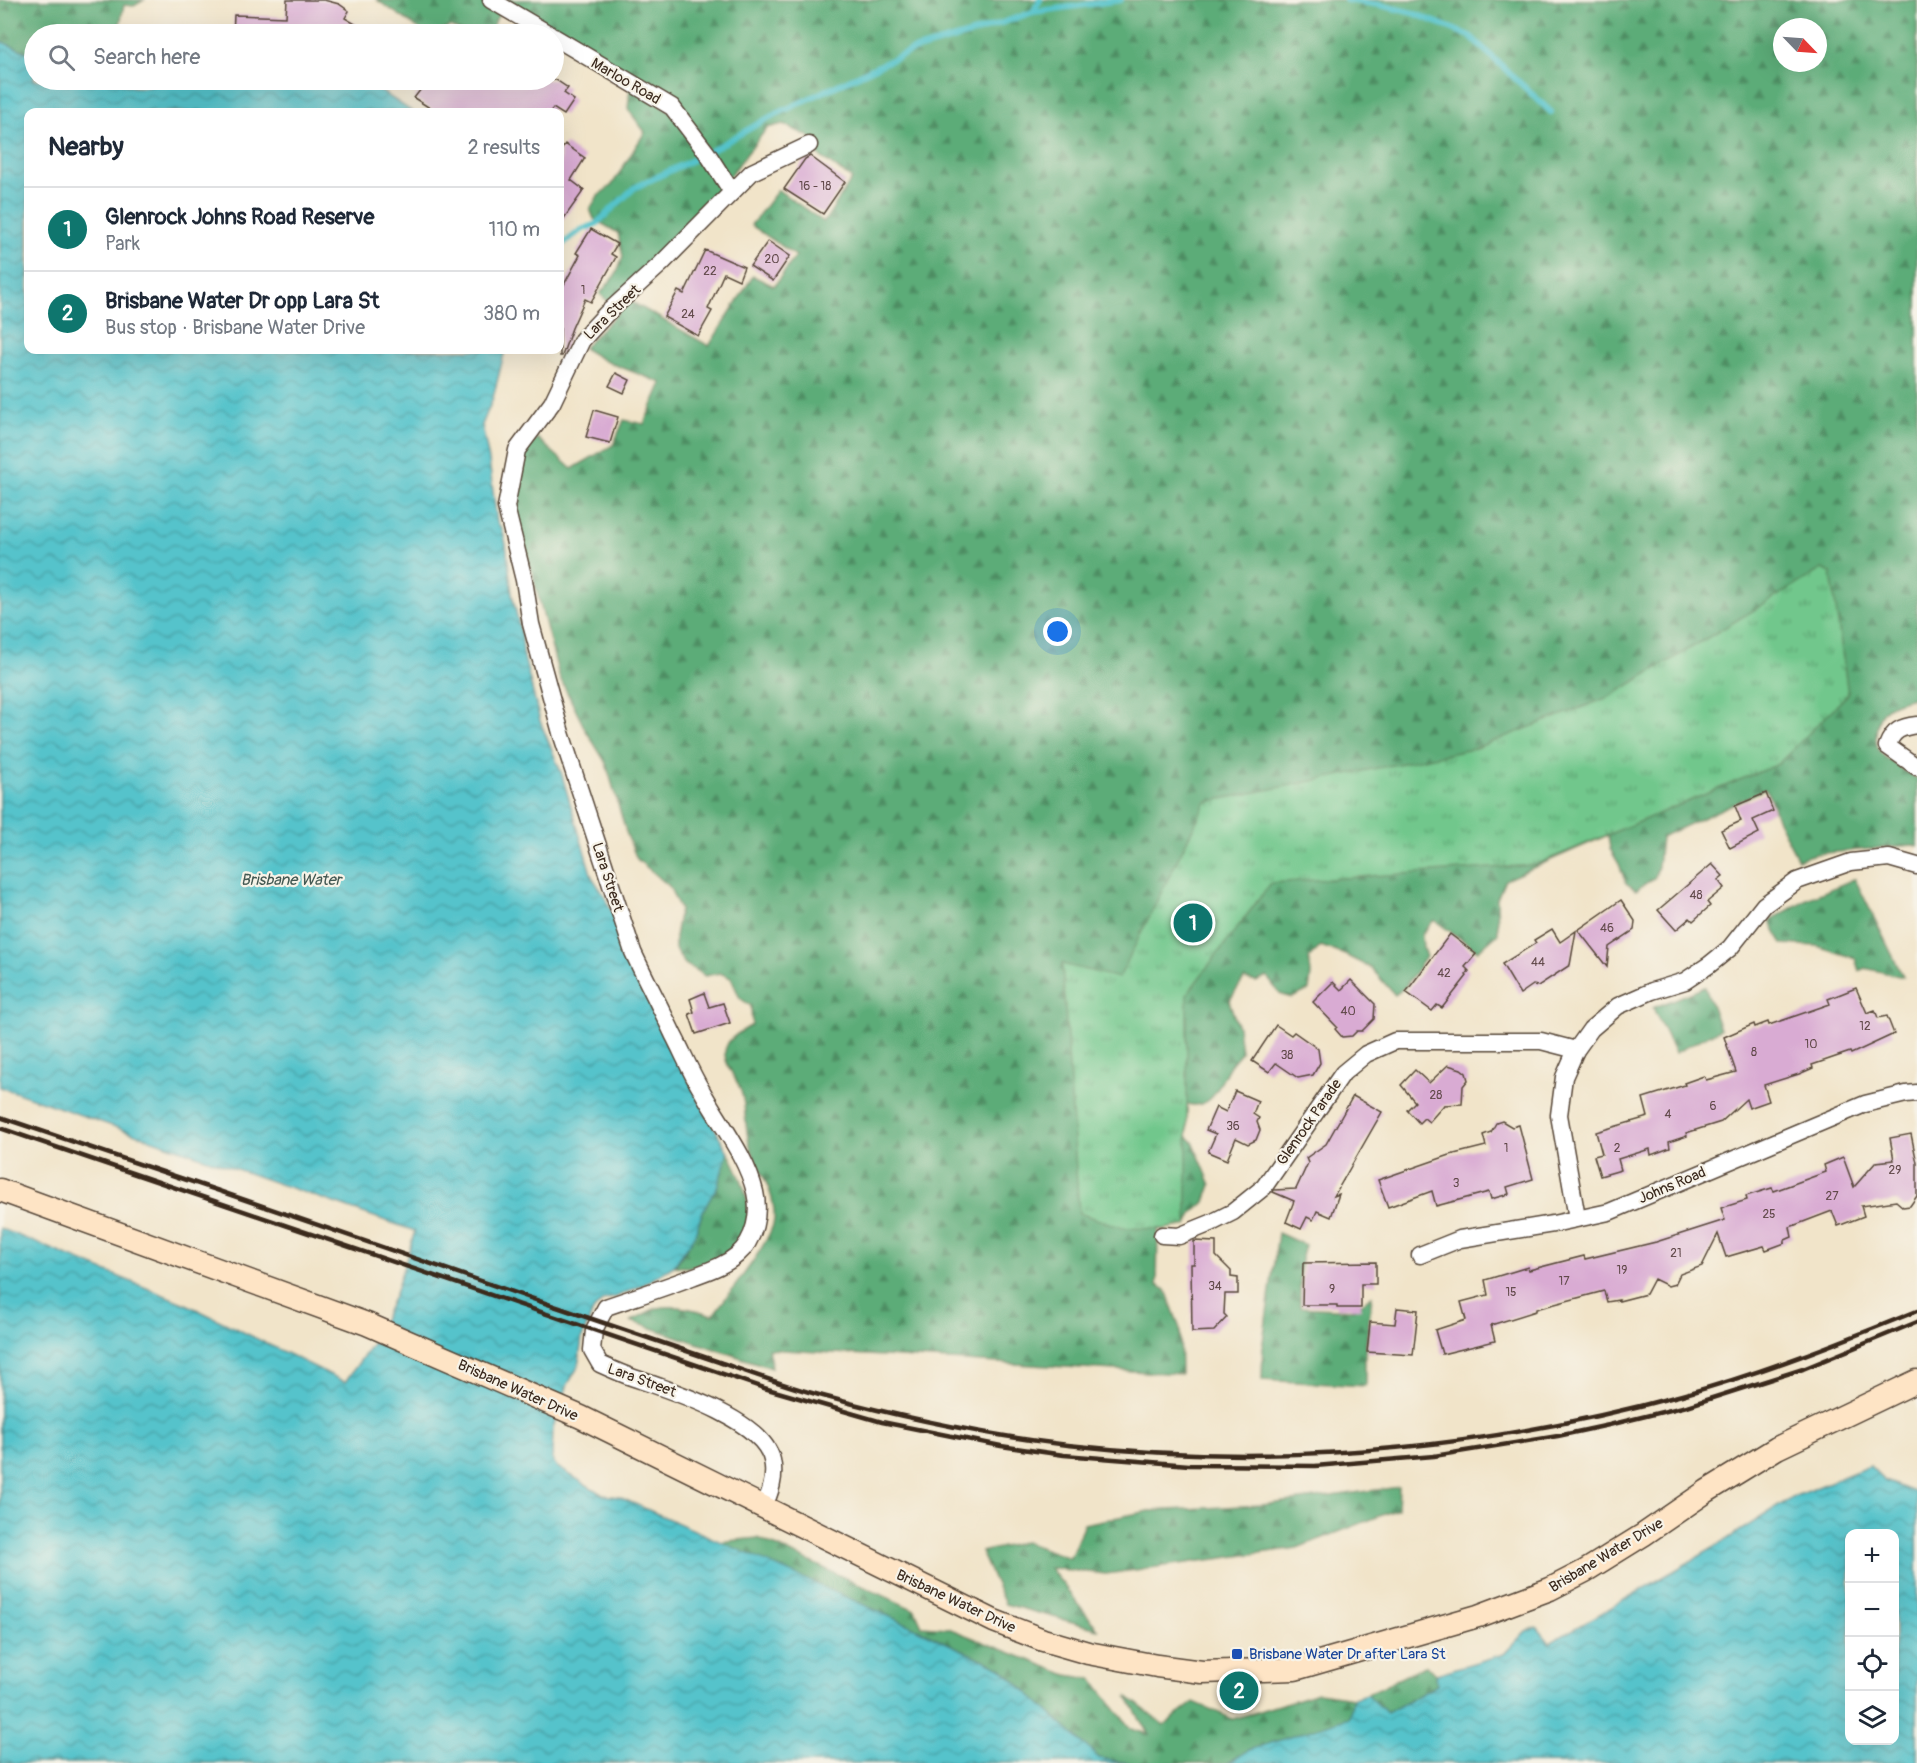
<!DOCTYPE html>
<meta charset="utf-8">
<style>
body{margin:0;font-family:Pangolin,sans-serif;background:#f2f2f3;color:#1f2937}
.controls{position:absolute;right:18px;bottom:18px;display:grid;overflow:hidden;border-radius:12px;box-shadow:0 6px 24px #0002}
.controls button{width:54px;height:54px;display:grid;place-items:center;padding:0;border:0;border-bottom:2px solid #e0e1e3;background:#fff;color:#1f2937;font:30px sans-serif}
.compass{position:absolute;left:1773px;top:18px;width:54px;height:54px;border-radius:50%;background:#fff;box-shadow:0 6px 24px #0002;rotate:115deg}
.you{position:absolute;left:1058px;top:632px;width:21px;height:21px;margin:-15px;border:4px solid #fff;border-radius:50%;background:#1a73e8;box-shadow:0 0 0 9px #1a73e833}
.badge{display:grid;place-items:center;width:39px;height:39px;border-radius:50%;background:#0f766e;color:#fff;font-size:20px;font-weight:700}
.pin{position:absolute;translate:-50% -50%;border:3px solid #fff;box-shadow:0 2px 6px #0006}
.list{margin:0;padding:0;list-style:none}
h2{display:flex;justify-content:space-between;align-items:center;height:78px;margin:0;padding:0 24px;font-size:26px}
h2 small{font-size:20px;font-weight:400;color:#747a83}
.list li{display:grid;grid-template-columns:39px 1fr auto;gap:18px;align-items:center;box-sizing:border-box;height:84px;padding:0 24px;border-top:2px solid #e0e1e3}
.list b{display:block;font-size:22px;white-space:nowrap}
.list p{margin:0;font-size:20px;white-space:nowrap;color:#747a83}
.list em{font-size:20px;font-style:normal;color:#747a83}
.icon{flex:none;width:33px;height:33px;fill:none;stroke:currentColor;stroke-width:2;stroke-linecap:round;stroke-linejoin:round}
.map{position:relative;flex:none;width:1917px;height:1763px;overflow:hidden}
.search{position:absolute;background:#fff;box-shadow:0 6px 24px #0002;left:24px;top:24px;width:540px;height:66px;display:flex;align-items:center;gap:15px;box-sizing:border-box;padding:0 21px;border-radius:33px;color:#747a83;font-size:22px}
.panel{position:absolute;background:#fff;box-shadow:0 6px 24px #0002;left:24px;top:108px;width:540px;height:246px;border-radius:12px}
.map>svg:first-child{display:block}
</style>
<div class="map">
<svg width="1917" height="1763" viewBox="0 0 1917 1763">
<defs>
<pattern id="forest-firs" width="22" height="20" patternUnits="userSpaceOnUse" patternTransform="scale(1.5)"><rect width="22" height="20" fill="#5cac78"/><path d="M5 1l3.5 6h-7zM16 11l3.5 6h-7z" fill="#4d8c62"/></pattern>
<pattern id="park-tufts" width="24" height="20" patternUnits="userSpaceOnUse" patternTransform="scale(1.5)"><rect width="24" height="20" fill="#71c78c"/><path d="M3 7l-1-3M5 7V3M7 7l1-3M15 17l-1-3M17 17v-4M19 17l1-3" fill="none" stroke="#5ea272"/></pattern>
<pattern id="water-waves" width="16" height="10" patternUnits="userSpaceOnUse" patternTransform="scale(1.5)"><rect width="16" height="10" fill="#55c3cb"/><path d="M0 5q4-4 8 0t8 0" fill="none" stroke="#489fa4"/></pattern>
</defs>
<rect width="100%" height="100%" fill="#f7f3e8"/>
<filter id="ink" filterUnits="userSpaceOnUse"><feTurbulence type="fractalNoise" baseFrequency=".0167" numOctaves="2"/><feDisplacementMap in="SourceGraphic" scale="12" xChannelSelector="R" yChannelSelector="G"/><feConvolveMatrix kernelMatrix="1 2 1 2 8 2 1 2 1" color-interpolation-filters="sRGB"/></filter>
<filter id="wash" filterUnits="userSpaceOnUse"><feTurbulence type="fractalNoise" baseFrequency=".008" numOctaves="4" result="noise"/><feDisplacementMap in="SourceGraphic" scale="24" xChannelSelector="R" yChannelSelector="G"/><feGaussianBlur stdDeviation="1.35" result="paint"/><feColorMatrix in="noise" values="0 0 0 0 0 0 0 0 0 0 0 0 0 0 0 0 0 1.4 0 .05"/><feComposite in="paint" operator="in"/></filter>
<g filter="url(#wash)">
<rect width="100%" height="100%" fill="#f1e4c9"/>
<g fill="url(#forest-firs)" stroke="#4c6b4b" stroke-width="1.5" fill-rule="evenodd">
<polygon points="0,0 144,0 134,6 124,5 118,34 34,34 34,55 0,41"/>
<polygon points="377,0 480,0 500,12 488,34 468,34 450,26 433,34 427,34"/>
<path d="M499,0H1917V697C1907,700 1893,702 1885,709C1877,717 1873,739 1879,750C1884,760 1907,772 1917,779V846L1913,845L1815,854L1798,859L1778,821L1768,792L1765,789L1661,837L1658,866L1655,877L1636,890L1626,883L1619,864L1610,849L1608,835L1505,880L1497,899L1498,933L1478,951L1434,920L1422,934L1423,948L1426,957L1405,987L1395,995L1371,968L1345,955L1321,946L1309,958L1311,974L1309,990L1292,998L1280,994L1267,977L1256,982L1244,979L1229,1001L1238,1027L1241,1052C1237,1057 1232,1062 1229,1067C1218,1085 1214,1110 1187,1104V1136L1193,1142L1211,1185L1205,1202L1192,1214L1187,1225L1158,1230L1157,1285L1166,1290L1180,1329L1181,1374L768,1349L772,1368L631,1321C639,1317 649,1311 657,1308C676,1304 696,1310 713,1315C727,1296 773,1240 774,1219C776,1193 758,1169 750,1146C744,1128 747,1109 741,1091C737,1078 719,1059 727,1045C731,1036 744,1030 752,1025L751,1006L740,998L731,978L720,973L705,976L685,964L675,949V937L680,909L669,886L637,859L627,835L606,763L585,729L559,676L515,508L523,455L537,438L572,469L613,445L624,420L644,424L662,383L605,361L583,348L630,301L709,346L753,276L774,286L796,256L751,225L778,190L824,222L852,179L814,152L810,137L783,124L767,128L728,178L675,106ZM1782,27H1818V63H1782Z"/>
<polygon points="630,87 670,111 724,189 669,248 610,303 600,294 616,274 623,257 618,233 594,219 590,209 598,196 612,185 645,132 628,109"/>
<polygon points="1854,879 1855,879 1903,977 1865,968 1859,971 1855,958 1817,946 1782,944 1770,921 1805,900"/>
<polygon points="1705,987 1720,1029 1675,1053 1653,1008"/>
<path d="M728,1152C750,1192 766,1241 711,1260C697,1265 690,1269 675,1266L694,1237L703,1211L718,1185Z"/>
<polygon points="1278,1233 1305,1245 1300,1264 1300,1307 1352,1310 1372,1296 1365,1352 1365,1386 1262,1380 1263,1342"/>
<polygon points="1399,1487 1398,1509 1297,1548 1106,1574 1050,1568 1098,1629 1005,1604 981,1552 1025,1542 1070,1558 1084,1524 1149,1511 1262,1505"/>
<polygon points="758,1538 915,1610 922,1626 948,1628 1067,1675 1092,1679 1131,1729 1148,1734 1127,1696 1164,1725 1194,1702 1233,1719 1318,1693 1353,1698 1349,1718 1249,1750 1228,1763 1128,1763 1099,1758 1001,1668 878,1611 718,1542"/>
<polygon points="1427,1665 1436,1674 1437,1685 1387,1713 1367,1694"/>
</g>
<polygon fill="url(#park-tufts)" stroke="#567855" stroke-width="1.5" points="1822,569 1831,573 1848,694 1778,764 1535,865 1271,883 1187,994 1187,1225 1164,1229 1123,1228 1079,1213 1062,964 1119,978 1206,802 1473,749 1609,697"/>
<g fill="url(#water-waves)" stroke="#487674" stroke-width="1.5" fill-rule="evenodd">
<path d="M0,41L34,55V80H116C127,87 139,89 152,85L153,80H356L376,88L413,112H28V350H505L493,398L482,425L489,460L497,522L502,529L506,544L512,594L522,638L523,653L540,721L561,772L592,877L606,898L625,944L694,1091L728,1152L718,1185L703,1211L694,1237L674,1266L643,1285L616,1297L603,1300L593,1311L582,1338L578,1367L568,1384L553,1428L552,1459L557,1467L603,1495L619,1497L878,1611L1001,1668L1099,1758L1128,1763H0V1228L188,1305L345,1382L372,1344L395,1294L415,1231L0,1087Z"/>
<path d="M1870,1466L1885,1481L1917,1493V1763H1228L1249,1750L1349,1718L1353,1698L1367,1694L1387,1713L1437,1685L1436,1674L1504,1654L1526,1631L1537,1627L1550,1643L1715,1547L1793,1497ZM1850,1534H1894V1740H1850Z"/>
</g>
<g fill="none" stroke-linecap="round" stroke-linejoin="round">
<g stroke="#55c3cb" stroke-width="6">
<polyline points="1346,0 1380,5 1413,13 1470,36 1551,112"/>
<polyline points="1033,12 1040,0"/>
<polyline points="560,244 563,244 581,230 596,224 634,188 707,153 770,117 910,51 976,32 1033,12 1121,0"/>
</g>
</g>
<g id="blocks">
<g fill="#d9abd3">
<polygon points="287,0 324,0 339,4 349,11 345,18 372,34 233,34 234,15 286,17"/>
<polygon points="428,80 556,80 568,88 564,93 574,100 564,115 553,108 550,112 436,112 414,98"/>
<polygon points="565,144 585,158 571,180 584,190 560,224 560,152"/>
<polygon points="810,156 845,182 823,214 784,189 805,159"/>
<polygon points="591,229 617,244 611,254 616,257 591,302 585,299 572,328 562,356 560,356 560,292 580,255 576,253"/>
<polygon points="768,241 790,256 773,281 750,266"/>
<polygon points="705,250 744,267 739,280 724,273 708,309 712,311 698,336 664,317 678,291 684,294"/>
<polygon points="616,373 630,380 624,393 609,386"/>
<polygon points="594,410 618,417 610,443 586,437"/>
<polygon points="1766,793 1773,811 1753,820 1759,833 1730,848 1721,830 1741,821 1735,806"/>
<polygon points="1712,864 1723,876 1718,880 1724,888 1707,902 1710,906 1693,921 1690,918 1676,930 1658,910"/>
<polygon points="1621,900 1635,921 1634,930 1609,947 1607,967 1578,930"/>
<polygon points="1552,929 1560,942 1576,931 1570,965 1538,986 1533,985 1520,994 1502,964 1536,943 1534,940"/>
<polygon points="1450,934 1476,954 1465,967 1469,971 1466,975 1467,976 1442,1008 1437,1005 1432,1011 1406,992"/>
<polygon points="1351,980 1375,1004 1374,1019 1362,1031 1357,1031 1352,1036 1342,1037 1335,1029 1337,1027 1313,1002 1333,982 1341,990"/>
<polygon points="1856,988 1867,1013 1875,1010 1878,1018 1887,1016 1894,1034 1851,1054 1850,1052 1812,1065 1813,1068 1799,1074 1764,1085 1769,1101 1749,1108 1746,1099 1721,1122 1686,1133 1687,1136 1669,1142 1670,1148 1651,1155 1650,1149 1618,1159 1621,1170 1600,1176 1594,1156 1602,1154 1596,1132 1648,1117 1643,1098 1685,1085 1684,1083 1704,1076 1706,1080 1736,1072 1724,1037 1754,1024 1755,1027 1768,1022 1769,1025 1830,1004 1828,999"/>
<polygon points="704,993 709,1007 723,1003 730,1023 696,1034 689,1014 694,1012 690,999"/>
<polygon points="1276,1025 1291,1035 1294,1032 1318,1049 1320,1063 1313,1075 1298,1078 1276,1063 1269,1072 1252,1061"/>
<polygon points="1448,1065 1461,1069 1466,1073 1468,1080 1463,1086 1462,1104 1444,1105 1429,1122 1424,1118 1419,1123 1407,1110 1415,1102 1401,1085 1415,1070 1429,1083"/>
<polygon points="1235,1091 1258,1101 1253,1114 1259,1118 1257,1122 1260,1130 1256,1140 1248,1144 1236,1138 1227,1160 1208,1152 1216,1134 1206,1130 1216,1107 1226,1112"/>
<polygon points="1353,1096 1382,1112 1334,1196 1339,1194 1331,1217 1317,1211 1313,1220 1307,1217 1301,1229 1286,1222 1294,1201 1273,1192 1274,1190 1296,1189 1308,1163 1306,1158 1326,1144"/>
<polygon points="1502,1121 1512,1127 1519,1125 1533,1179 1507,1187 1509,1194 1491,1199 1489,1192 1436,1206 1432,1191 1388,1207 1378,1180 1450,1155 1486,1146 1483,1135 1491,1132 1496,1123"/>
<polygon points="1911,1134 1917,1163 1917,1196 1910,1206 1903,1207 1896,1201 1861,1206 1864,1216 1838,1226 1832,1211 1790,1227 1792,1237 1785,1240 1785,1243 1766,1250 1764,1246 1726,1257 1718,1234 1702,1266 1680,1274 1675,1284 1668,1286 1654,1279 1646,1294 1619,1301 1619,1300 1607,1302 1604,1291 1536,1309 1536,1311 1491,1325 1495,1341 1442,1354 1435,1330 1466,1320 1461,1302 1488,1295 1485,1280 1528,1267 1529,1270 1584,1256 1585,1259 1656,1242 1725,1220 1721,1208 1747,1200 1746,1196 1772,1188 1774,1191 1826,1172 1824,1165 1843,1157 1854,1187 1876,1162 1894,1160 1890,1138"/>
<polygon points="1194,1241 1216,1242 1216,1256 1231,1271 1231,1277 1238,1278 1238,1294 1225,1294 1224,1314 1227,1317 1214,1331 1192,1332 1191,1264 1194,1264"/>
<polygon points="1376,1262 1376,1284 1361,1284 1361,1308 1337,1308 1337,1305 1302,1305 1303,1263"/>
<polygon points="1397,1308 1418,1310 1413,1355 1367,1352 1370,1322 1395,1324"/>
</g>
</g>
</g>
<g filter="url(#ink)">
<use href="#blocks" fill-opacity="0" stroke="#564638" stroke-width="1.5"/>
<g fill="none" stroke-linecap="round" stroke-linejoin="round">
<defs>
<g id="street">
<polyline points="491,0 549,34"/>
<polyline points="554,37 672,107 707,153 732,192"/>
<path d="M1917,725C1901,727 1893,730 1887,746L1917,767"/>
<polyline points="1577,1218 1559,1115 1564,1077 1576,1050 1591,1029 1618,1006 1652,991 1685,981 1709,965 1730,948 1764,905 1797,881 1851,862 1889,858 1917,866"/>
<polyline points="1162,1235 1179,1236 1211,1223 1233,1212 1264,1187 1343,1073 1366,1054 1395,1041 1541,1041 1576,1050"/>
<polyline points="1420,1255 1460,1239 1553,1224 1609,1212 1865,1104 1906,1094 1917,1093"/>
<path d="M763,1509C770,1493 776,1478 772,1460C763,1419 669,1390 634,1378C622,1374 611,1369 600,1364L592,1350L594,1330L606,1307C635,1297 664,1288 692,1277C708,1271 724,1266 737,1255C755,1240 760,1213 755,1192C746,1155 720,1124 702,1091C691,1073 683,1053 673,1034C660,1006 646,980 633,952L561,733L531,624L524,580L506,507L517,450L552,403L582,340L606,314L661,264L752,172L809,145"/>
</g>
<polyline id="secondary" points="0,1190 367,1324 581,1417 994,1621 1043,1640 1088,1653 1157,1666 1202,1672 1295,1669 1478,1616 1550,1589 1585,1571 1643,1535 1707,1491 1777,1448 1917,1381"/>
</defs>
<use href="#street" stroke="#564638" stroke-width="19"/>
<use href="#secondary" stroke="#564638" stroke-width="25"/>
<use href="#street" stroke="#fff" stroke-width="16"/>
<use href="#secondary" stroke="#fee4c5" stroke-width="22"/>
<g stroke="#3b2a1e" stroke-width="4.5">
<path d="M0,1117C180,1177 360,1239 539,1301C599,1321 659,1342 719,1362C753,1374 788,1387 823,1396C904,1418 985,1435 1068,1445C1274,1468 1482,1450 1682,1395C1763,1373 1840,1342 1917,1311"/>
<polyline points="0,1128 764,1388 882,1422 1001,1446 1064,1455 1189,1465 1315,1466 1434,1456 1558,1436 1609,1425 1687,1406 1803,1369 1917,1322"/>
</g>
</g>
</g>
<rect fill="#1a4fb4" stroke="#f7f3e8" stroke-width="2" x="1231" y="1648" width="12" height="12" rx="3"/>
<g text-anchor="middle" stroke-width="4.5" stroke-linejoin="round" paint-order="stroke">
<g font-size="12" fill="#624a4b">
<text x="815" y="190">16 - 18</text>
<text x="772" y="263">20</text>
<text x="710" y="275">22</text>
<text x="583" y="294">1</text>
<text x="688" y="318">24</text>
<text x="1696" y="899">48</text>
<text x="1607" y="932">46</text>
<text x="1538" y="966">44</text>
<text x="1444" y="977">42</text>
<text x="1348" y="1015">40</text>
<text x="1865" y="1030">12</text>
<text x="1811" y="1048">10</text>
<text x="1754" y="1056">8</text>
<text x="1287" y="1059">38</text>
<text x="1436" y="1099">28</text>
<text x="1713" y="1110">6</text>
<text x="1668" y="1118">4</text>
<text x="1233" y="1130">36</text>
<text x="1506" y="1152">1</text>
<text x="1617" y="1152">2</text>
<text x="1895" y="1174">29</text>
<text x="1456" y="1187">3</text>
<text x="1832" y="1200">27</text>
<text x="1769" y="1218">25</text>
<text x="1676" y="1257">21</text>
<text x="1622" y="1274">19</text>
<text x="1564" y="1285">17</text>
<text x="1215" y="1290">34</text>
<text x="1332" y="1293">9</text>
<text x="1511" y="1296">15</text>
</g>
<g font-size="15" fill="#3b2a1e" stroke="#f7f3e8">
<text transform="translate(626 81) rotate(30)" y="5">Marloo Road</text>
<text transform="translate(612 312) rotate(-44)" y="5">Lara Street</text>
<text transform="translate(608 877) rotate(72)" y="5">Lara Street</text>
<text transform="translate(1309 1122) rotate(-55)" y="5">Glenrock Parade</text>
<text transform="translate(1672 1185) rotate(-23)" y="5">Johns Road</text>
<text transform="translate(642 1380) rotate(20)" y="5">Lara Street</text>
<text transform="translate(518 1390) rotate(24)" y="5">Brisbane Water Drive</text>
<text transform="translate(1606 1555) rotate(-31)" y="5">Brisbane Water Drive</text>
<text transform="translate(956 1601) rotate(25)" y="5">Brisbane Water Drive</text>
</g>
<g font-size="15" fill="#164399" stroke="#f7f3e8" text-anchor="start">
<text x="1249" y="1659">Brisbane Water Dr after Lara St</text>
</g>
<g font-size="16" font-style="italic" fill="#435852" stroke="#f7f3e8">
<text x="291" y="885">Brisbane Water</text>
</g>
</g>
</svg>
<div class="controls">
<button>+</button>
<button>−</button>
<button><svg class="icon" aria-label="locate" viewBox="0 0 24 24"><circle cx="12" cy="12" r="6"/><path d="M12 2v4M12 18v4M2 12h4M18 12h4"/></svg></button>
<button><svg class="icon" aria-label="layers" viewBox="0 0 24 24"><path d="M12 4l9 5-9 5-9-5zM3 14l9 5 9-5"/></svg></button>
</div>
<svg class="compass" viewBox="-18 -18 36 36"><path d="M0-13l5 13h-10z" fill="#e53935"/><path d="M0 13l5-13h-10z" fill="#747a83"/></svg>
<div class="you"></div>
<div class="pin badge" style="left:1193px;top:923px">1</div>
<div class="pin badge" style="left:1239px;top:1691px">2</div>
<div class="search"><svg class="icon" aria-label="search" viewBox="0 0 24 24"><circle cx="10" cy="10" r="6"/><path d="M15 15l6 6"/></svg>Search here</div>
<section class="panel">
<h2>Nearby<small>2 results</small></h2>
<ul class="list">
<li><span class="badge">1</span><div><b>Glenrock Johns Road Reserve</b><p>Park</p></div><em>110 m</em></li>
<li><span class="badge">2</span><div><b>Brisbane Water Dr opp Lara St</b><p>Bus stop · Brisbane Water Drive</p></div><em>380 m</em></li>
</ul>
</section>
</div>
